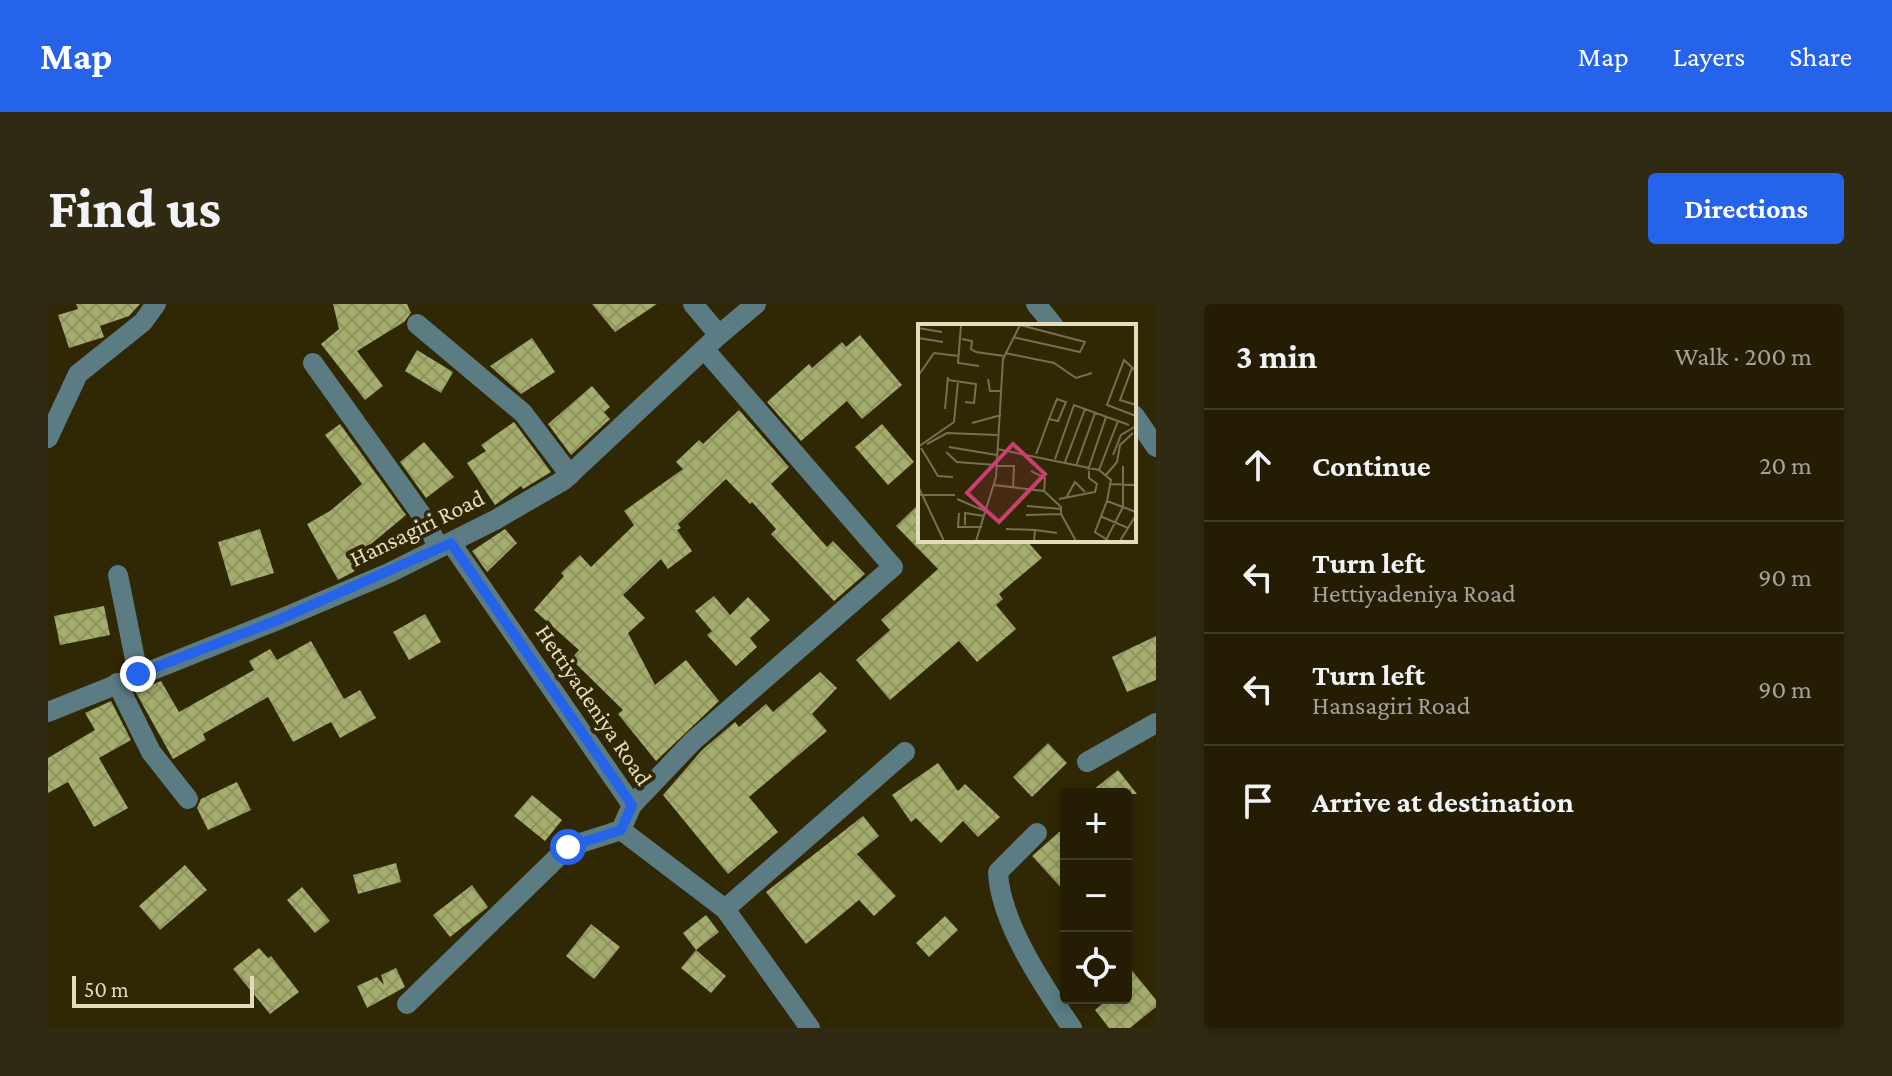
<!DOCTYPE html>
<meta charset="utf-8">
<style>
body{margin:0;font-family:"Crimson Pro",serif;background:#302a12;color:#f1f3f6}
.controls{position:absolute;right:24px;bottom:24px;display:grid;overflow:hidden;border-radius:8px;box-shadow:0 4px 12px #0003}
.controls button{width:72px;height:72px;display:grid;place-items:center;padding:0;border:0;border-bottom:2px solid #413b25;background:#241d03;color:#f1f3f6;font:40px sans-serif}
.scale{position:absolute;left:24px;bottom:20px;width:182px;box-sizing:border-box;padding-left:8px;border:4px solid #e5dcbd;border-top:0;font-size:22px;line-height:28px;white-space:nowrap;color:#e5dcbd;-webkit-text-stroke:6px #302704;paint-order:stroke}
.stop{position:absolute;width:24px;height:24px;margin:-18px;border:6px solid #2563eb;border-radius:50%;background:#fff}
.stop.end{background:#2563eb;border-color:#fff;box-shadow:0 2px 8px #0008}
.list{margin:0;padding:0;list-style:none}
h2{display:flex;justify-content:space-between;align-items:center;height:104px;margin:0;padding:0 32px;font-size:34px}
h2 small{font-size:26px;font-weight:400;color:#a3a29a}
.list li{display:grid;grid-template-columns:52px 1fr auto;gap:24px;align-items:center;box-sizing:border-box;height:112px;padding:0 32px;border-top:2px solid #413b25}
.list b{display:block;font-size:30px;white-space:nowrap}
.list p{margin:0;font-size:26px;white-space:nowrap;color:#a3a29a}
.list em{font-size:26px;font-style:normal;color:#a3a29a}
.icon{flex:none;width:44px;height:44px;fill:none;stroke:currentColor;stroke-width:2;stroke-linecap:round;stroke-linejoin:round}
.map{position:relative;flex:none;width:1108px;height:724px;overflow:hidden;border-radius:8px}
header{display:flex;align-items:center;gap:48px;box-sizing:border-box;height:112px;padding:0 40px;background:#2563eb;color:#fff}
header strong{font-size:38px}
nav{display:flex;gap:44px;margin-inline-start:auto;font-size:28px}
.intro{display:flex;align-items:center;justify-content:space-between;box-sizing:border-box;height:192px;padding:0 48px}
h1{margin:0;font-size:56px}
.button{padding:20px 36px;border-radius:8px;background:#2563eb;color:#fff;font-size:28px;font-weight:700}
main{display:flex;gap:48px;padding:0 48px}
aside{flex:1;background:#241d03;border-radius:8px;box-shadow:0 4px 12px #0003}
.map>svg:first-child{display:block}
</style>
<header>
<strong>Map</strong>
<nav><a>Map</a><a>Layers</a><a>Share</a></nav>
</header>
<div class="intro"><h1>Find us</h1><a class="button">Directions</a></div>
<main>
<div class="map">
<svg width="1108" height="724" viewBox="0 0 1108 724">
<defs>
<pattern id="building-cross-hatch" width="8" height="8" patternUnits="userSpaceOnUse" patternTransform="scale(2)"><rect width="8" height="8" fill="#a5ad6d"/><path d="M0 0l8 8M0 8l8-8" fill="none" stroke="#8d9260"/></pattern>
</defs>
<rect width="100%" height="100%" fill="#302704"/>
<g fill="url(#building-cross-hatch)">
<polygon points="28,0 92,0 81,12 52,22 56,33 21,44 10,11 30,5"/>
<polygon points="285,0 359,0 363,9 356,18 309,47 335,82 317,96 273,40 291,25"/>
<polygon points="544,0 609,0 567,28"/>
<polygon points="812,31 854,81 814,115 799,97 753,137 719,98 761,60 764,64 794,38 798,43"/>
<polygon points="484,34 507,68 473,90 442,62"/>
<polygon points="369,46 405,68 393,89 357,67"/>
<polygon points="544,82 562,103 556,108 562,115 523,151 500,120"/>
<polygon points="691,106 741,163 723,180 779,243 785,237 817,270 786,297 723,230 728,225 704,198 702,200 678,175 630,220 633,224 629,226 644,247 620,265 613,255 575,291 597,314 580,329 607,381 638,356 671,397 608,457 570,410 575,406 523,355 531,346 486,306 516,272 513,269 532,251 543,263 586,221 576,207 635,165 628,158 651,136 655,140"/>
<polygon points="466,118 503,168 475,185 473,182 447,201 419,159 438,147 433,141"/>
<polygon points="292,120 358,211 317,245 324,258 290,276 259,220 282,207 314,180 277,131"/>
<polygon points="834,120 866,158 840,181 807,143"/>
<polygon points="376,138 406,173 378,194 352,158"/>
<polygon points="872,199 872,236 978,236 994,254 951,290 955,295 948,301 968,325 929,358 911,337 842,396 808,356 842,326 833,316 890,265 848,222"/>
<polygon points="212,225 226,269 183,282 170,238"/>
<polygon points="457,225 469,239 439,268 424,247"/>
<polygon points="666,292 682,311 700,293 722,316 702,334 709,343 688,362 659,331 664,327 647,307"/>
<polygon points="56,302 62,331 12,341 6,312"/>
<polygon points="377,310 393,338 361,356 345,328"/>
<polygon points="1108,332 1108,376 1079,388 1064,353"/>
<polygon points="263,337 296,395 312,386 328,414 292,434 283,418 245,438 220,393 155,430 158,436 125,455 87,387 113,377 131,408 206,366 201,357 222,345 229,356"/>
<polygon points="772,368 789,384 764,410 779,427 701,493 730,528 680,570 615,491 654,446 687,418 691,423 718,400 725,408"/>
<polygon points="63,397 83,436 51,454 80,504 46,523 20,478 0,489 0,454 47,426 37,409"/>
<polygon points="1000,439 1019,459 984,493 965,473"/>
<polygon points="890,459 910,487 917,480 952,513 930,533 915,517 893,539 868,514 863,518 844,491"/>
<polygon points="1070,466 1089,490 1040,490"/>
<polygon points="189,478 203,506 160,526 149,504 153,495"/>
<polygon points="484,491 514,516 497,537 466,512"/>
<polygon points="815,512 831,532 809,550 848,592 826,612 811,596 758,640 718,588"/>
<polygon points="1018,522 1018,589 984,552"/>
<polygon points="348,559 353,578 310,590 305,571"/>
<polygon points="137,561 159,586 112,626 91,602"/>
<polygon points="424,581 440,603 402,633 385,611"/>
<polygon points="254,583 282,617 267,629 239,596"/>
<polygon points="658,611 671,628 648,646 635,629"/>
<polygon points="897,612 910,626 881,653 868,639"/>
<polygon points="543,620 572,643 546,675 518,652"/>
<polygon points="211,644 220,654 223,652 251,688 222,710 185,665"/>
<polygon points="648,646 678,672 663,689 633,664"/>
<polygon points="1078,659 1108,696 1108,703 1082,724 1061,724 1047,706 1061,694 1078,694"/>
<polygon points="348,664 357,683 319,704 309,682 329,673 336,681 333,671"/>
</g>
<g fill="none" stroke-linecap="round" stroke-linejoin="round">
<g stroke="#5c7c84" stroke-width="20">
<polyline points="645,0 671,31"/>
<polyline points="988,0 1006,22"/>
<polyline points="369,20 475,109 522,171"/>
<polyline points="265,59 373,210 391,244"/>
<polyline points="1086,111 1108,143"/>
<polyline points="0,134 30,70 95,18 108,0"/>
<polyline points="403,239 584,501 573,526 677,605 762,724"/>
<polyline points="70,271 90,370"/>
<polyline points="69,379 103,448 140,495"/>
<polyline points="0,408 230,316 341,269 447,216 516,176 671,31 708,0"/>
<polyline points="1039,458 1108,419"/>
<polyline points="584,501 645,437 845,263 657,46"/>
<path d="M989,529L950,568C952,618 996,683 1024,724"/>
<polyline points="677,605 857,448"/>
<polyline points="359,700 520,543 573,526"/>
</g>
</g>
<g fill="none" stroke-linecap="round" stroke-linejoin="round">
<polyline stroke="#2563eb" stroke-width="10" points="90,370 230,316 403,239 584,501 573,526 520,543"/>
</g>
<g text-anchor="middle" stroke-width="8" stroke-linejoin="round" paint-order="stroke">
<g font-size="24" fill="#e5dcbd" stroke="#302704">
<text transform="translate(369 224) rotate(-26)" y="8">Hansagiri Road</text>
<text transform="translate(546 401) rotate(56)" y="8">Hettiyadeniya Road</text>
</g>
</g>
<g transform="translate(870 20)">
<rect width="218" height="218" fill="#302704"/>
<path fill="none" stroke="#786f4e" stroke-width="2" d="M43,1L40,39L61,42M0,4L24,8M95,13L162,28L167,18L102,1M0,14L25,18M44,15L54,17L53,25L58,28L86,32M87,29L136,39L158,54L174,49M214,44L202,76L218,81M218,47L206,36L189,81L218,92M0,52L16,29L41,32M70,55L72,67H84M30,56L58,60L56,79L47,78M27,85L30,53M54,99L83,91M9,120L29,109L79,111M0,123L36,98L40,57M31,123L79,131M3,124L20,152L35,153M79,125L181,146L193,156L189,177L218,188M28,128L39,138L78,141M118,130L122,120L131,95L139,75L148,78L140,97L131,95M195,131L203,111L218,102M137,135L156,81L211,101M147,138L167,85M79,142H96L95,164M158,142L177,89M170,146L188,93M181,146L200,97M113,147L127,154L126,167M188,151L199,138L202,121L215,109M192,160L218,161M76,161L126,167L143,183V190L108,191M0,162L26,217M0,171H37M148,174L157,158L167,168M39,175L67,187M141,175L177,168L179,160L171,154V147M189,177L177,208L191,217M109,182L144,185M41,189L40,203H64M143,190L158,217M182,192L210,204M47,201V189L66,192M88,205L117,206M188,216L205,183V142M58,217L78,153L85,35L102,1M116,217L117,206L139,209M202,217L218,191"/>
<path fill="#c93f6f" fill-opacity="0.15" stroke="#c93f6f" stroke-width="4" d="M95,120L127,150L81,198L49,169Z"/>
<rect width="218" height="218" fill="none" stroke="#e5dcbd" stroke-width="4"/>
</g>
</svg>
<div class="controls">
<button>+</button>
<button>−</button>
<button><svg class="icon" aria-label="locate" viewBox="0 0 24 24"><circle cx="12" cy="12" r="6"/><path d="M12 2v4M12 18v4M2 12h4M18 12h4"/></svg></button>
</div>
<div class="scale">50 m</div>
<div class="stop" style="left:520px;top:543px"></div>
<div class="stop end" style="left:90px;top:370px"></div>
</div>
<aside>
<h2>3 min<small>Walk · 200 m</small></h2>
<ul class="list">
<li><svg class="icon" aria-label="ahead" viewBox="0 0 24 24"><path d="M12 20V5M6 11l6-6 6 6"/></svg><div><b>Continue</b></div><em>20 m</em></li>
<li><svg class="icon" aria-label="left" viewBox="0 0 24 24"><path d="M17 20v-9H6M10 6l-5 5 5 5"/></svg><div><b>Turn left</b><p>Hettiyadeniya Road</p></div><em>90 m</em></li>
<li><svg class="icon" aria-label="left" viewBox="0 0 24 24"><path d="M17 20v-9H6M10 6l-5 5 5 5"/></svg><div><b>Turn left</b><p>Hansagiri Road</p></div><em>90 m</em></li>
<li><svg class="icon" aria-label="arrive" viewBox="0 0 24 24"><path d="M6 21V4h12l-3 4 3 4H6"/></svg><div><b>Arrive at destination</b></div></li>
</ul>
</aside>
</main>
